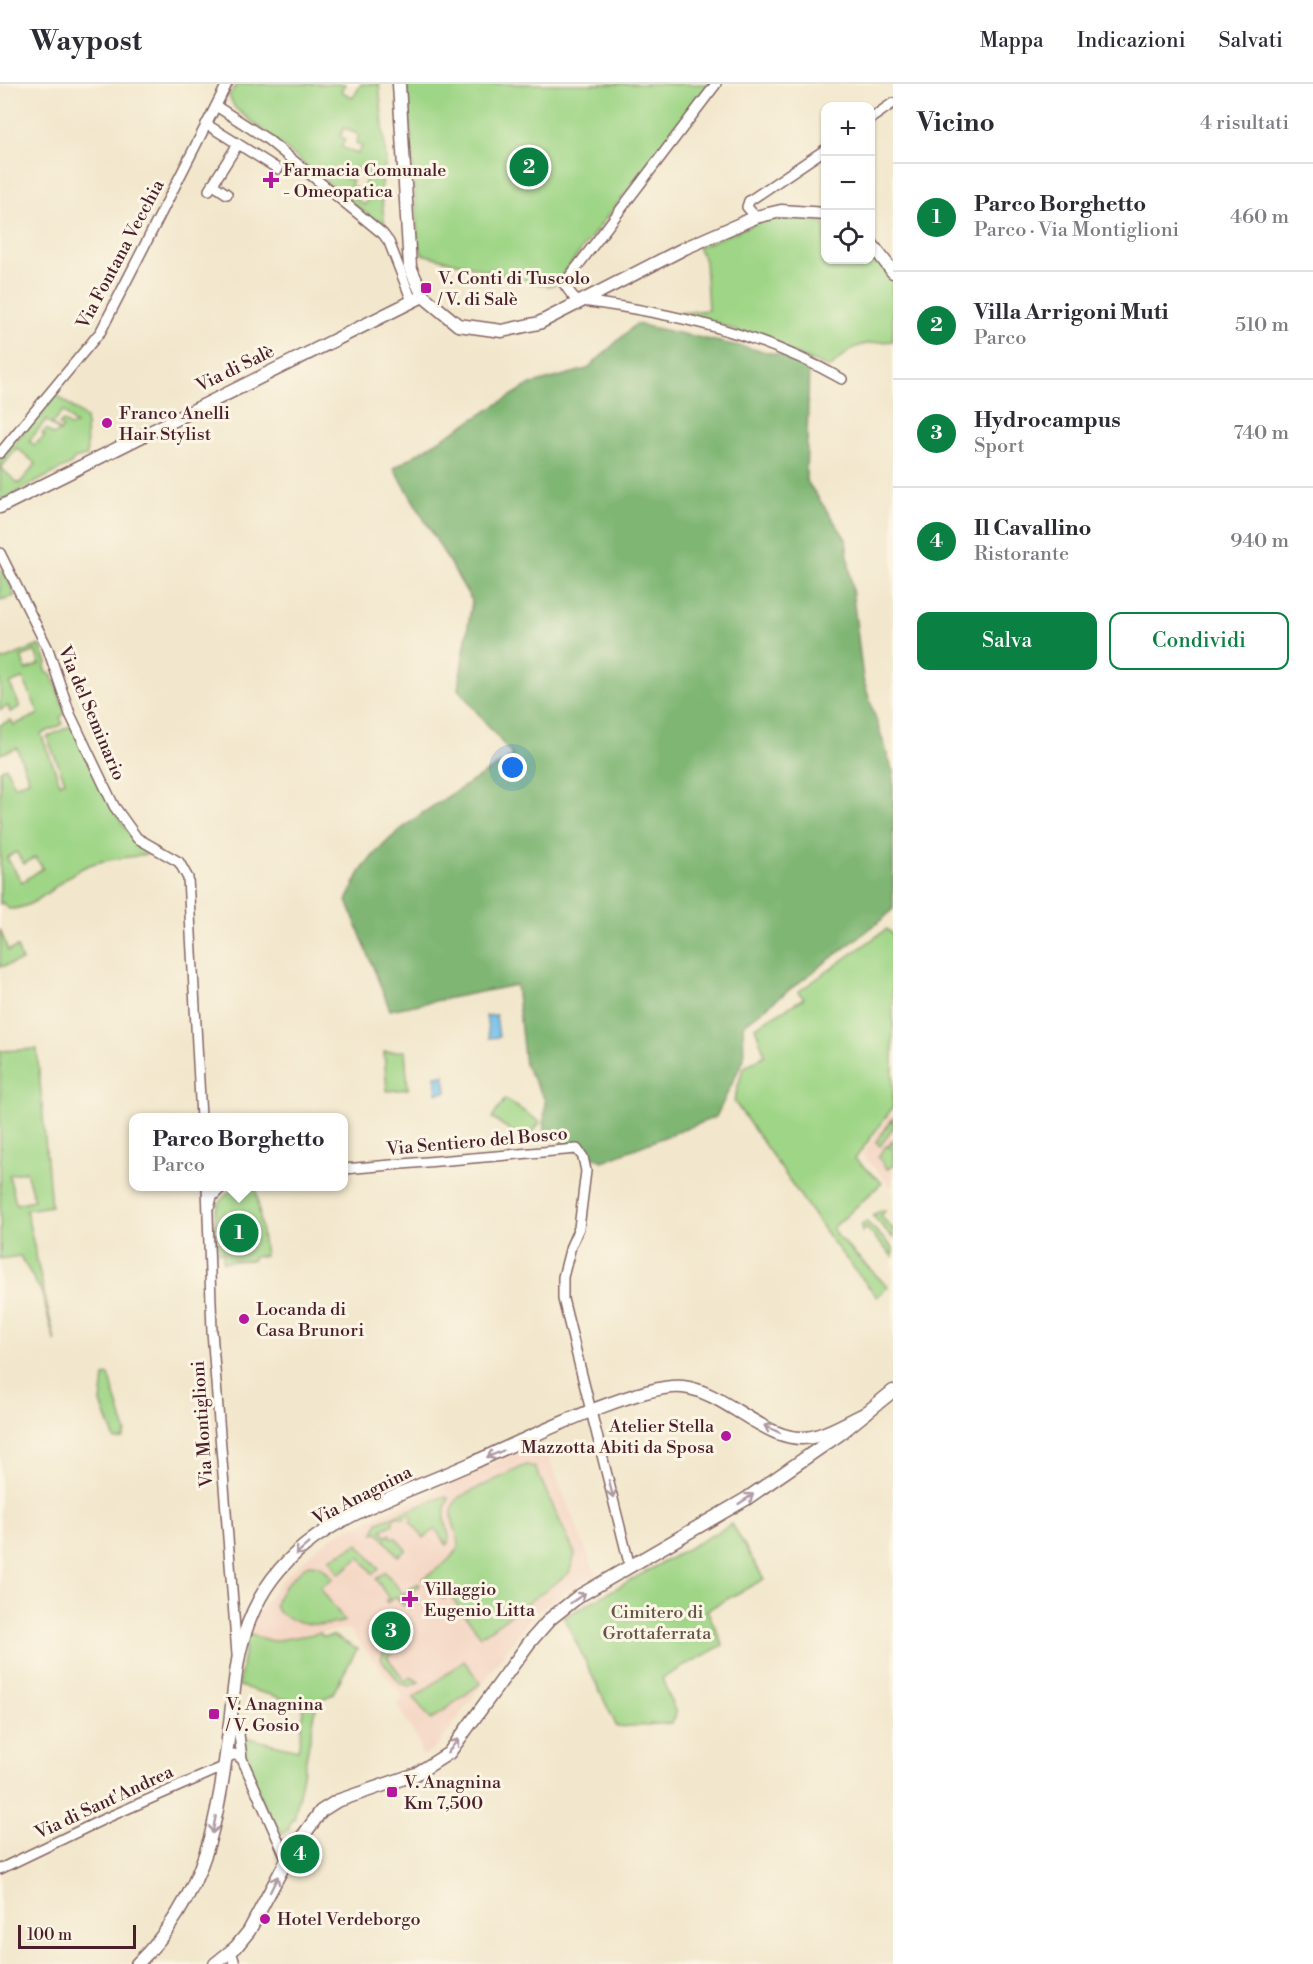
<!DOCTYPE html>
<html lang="it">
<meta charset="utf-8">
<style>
body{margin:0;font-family:"Libre Bodoni",serif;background:#f7f7f7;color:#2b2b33}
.controls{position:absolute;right:18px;top:18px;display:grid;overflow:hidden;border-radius:12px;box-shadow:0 2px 4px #0004}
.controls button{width:54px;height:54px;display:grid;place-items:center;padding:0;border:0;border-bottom:2px solid #e1e1e2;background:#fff;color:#2b2b33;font:30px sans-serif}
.scale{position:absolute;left:18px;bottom:15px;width:118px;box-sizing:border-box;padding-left:6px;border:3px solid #4a1f2b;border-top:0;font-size:16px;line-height:21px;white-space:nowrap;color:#4a1f2b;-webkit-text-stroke:4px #fcf5e5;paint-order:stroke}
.you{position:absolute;left:513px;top:684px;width:21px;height:21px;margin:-15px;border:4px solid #fff;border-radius:50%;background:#1a73e8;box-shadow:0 0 0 9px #1a73e833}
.badge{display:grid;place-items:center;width:39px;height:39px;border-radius:50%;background:#0b8043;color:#fff;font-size:20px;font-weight:700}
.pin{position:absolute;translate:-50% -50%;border:3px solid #fff;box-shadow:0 2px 6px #0006}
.popup{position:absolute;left:129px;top:1029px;width:219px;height:78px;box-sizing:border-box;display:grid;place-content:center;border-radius:12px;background:#fff;filter:drop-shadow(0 2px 4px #0005);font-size:20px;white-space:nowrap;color:#7c7c81}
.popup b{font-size:22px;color:#2b2b33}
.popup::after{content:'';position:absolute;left:50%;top:100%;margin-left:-12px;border:12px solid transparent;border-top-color:#fff}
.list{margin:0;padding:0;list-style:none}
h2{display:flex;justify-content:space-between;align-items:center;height:78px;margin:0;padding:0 24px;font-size:26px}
h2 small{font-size:20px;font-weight:400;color:#7c7c81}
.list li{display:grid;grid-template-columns:39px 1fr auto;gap:18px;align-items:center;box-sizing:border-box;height:108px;padding:0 24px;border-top:2px solid #e1e1e2}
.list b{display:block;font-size:22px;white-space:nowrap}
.list p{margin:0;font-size:20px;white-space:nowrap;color:#7c7c81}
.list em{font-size:20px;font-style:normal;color:#7c7c81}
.actions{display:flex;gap:12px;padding:18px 24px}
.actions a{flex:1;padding:14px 0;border:2px solid #0b8043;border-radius:12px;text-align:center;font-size:21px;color:#0b8043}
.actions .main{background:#0b8043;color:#fff}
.icon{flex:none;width:33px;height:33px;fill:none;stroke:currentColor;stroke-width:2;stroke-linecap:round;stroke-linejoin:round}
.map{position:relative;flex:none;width:893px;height:1880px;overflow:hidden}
header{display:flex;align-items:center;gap:36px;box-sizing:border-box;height:84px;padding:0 30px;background:#fff;border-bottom:2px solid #e1e1e2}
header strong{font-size:28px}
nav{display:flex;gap:33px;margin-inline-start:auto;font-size:21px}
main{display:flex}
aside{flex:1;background:#fff}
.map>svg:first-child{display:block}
</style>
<header>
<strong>Waypost</strong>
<nav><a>Mappa</a><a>Indicazioni</a><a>Salvati</a></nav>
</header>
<main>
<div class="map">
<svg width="893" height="1880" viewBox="0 0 893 1880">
<rect width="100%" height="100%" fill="#fcf5e5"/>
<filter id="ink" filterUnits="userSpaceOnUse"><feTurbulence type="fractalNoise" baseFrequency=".0167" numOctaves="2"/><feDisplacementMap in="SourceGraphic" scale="12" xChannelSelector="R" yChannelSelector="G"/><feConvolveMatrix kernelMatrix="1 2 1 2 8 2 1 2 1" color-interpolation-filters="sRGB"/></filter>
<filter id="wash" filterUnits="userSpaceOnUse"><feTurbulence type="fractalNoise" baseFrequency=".008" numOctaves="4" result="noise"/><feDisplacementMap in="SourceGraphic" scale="24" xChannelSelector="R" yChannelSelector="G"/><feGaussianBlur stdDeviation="1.35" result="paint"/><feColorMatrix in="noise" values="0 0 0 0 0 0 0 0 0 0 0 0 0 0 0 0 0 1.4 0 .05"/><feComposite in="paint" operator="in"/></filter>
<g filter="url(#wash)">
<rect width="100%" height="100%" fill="#f2e7cc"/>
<g fill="#f4d3c1">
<polygon points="893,1027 893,1104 862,1071"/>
<polygon points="541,1355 596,1490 534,1528 437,1663 422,1673 418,1657 397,1621 403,1613 350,1546 341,1545 272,1557 247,1550 257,1530 282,1496 319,1462 343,1447 459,1396"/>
</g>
<g fill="#9fd586" stroke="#747a58" stroke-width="1.5" fill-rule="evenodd">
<path d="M237,0H345L341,7L353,14L361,0H379L386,76L381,106L385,145L235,24L229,12ZM344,44L359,51L356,59L362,62L358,70L341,63L345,55L340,52ZM346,85L367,89L364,104L372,110L365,121L351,111L356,104L351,102L352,96L344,94Z"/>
<polygon points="407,0 710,0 555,200 548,202 422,170 418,158"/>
<path d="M793,132L825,139L826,176H870L871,169L892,193L893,257C859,260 855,259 830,284L706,235L678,229L708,226L705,177L698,163L762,137Z"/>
<path d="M57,311L86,334L87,372L74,375L71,380L0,417V375L37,333L42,332V327ZM63,327L76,341L70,342L63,337L59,341L63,344L60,347L52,340ZM46,336L60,348L53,351L46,345L42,350L45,352L34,361L29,357ZM17,364L36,380L19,400L1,384Z"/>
<polygon points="3,485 15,512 0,516 0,486"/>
<path d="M40,561L47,579L45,583L47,589L51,590L66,629L60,633L63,640L41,650L60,699L65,697L47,653L70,642L73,644C95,688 111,740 152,769C131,774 106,774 87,782C60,792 40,825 9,825L3,819L0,820V686L6,683L14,702L29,696L17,664L0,670V641L11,636L14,641L39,630L23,594L10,600L20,623L10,628L8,622L0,626V577ZM35,567L40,580L26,586L21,573ZM16,768L24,780L35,773L43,784L22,798L7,774Z"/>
<polygon points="0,845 8,867 17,863 22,877 0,883"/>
<polygon points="887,845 893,851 893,1023 855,1075 882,1099 833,1144 837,1152 888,1203 877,1213 831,1156 734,1017 743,984 765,971 755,943 804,914 798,908"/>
<path d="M37,965L51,1122L26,1126L55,1258L41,1207L20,1172L0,1175V967ZM26,1087L34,1116L16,1120L9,1091Z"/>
<polygon points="405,967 408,1005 387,1007 384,968"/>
<polygon points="505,1015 540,1038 527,1057 492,1034"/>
<polygon points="893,1034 893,1044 880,1062 876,1058"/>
<polygon points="893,1056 893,1082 887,1085 878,1073 886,1062 890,1064 888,1062"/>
<path d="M235,1103H256L265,1172L253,1173V1176L223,1178V1168H217C215,1139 208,1122 235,1103Z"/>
<polygon points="881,1126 885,1127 881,1132 893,1145 893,1154 873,1132"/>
<polygon points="866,1137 893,1164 893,1173 866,1144 862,1148 861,1142"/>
<polygon points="109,1291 126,1348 123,1355 115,1356 101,1319 104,1292"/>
<path d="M526,1381L535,1383L575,1470L569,1489L481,1552L449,1511L443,1515L430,1498L427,1500L423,1495C433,1487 450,1478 456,1467C466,1450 440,1436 459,1413Z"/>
<path d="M445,1412L449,1415C437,1434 454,1448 447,1461L435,1445L424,1454L410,1437L413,1434L410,1430L404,1434L397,1432L393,1435V1440L382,1446L387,1453L390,1450L393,1454L395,1453L406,1466L398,1472L378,1448L374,1449L378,1438Z"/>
<polygon points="732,1440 764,1495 707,1526 723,1561 662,1594 676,1630 672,1639 617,1643 564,1533"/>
<polygon points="358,1460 379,1485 373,1490 360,1473 339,1490 330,1475"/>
<path d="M309,1480L320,1481L333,1494L320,1504L345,1537C324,1544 296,1541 278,1528L275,1521C280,1504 295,1490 309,1480Z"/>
<polygon points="385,1488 403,1510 418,1499 420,1501 405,1513 409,1518 403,1522 396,1512 387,1519 385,1517 389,1515 376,1495"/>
<path d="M320,1549L323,1553L334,1552L357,1565L332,1611L321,1615L316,1624L294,1736H291L289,1745L283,1749C263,1729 246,1681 244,1653L298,1666L303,1633L302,1620L239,1602L247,1550L272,1557Z"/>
<polygon points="402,1552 406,1558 387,1573 405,1597 411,1593 419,1598 410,1602 401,1600 381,1575 384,1567"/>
<polygon points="464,1577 481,1599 431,1636 414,1614"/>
</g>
<path fill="#7fb673" stroke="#646a4f" stroke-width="1.5" d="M636,240L809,277L806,396L846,455L863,595L893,688V825L884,834L743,941L744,974L716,1033L603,1077L544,1051L545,1016L525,981L516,901L390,926L347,817C352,807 355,796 361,787C395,738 464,704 513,672L458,605L472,517L394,384L529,301L587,285Z"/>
<g fill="#6ebfe9" stroke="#5c6f8a" stroke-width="1.5">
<polygon points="496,931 499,953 489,954 486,932"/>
<polygon points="444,991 446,1008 437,1009 435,992"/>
</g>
</g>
<g filter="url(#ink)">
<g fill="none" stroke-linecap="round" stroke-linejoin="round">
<defs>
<g id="minor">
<polyline points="216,22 267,55 383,150 389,158 412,217"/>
<polyline points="870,35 893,19"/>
<polyline points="206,40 278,85"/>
<polyline points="212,100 227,110"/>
<polyline points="209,106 238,60"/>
<polyline points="756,133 747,123 749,117 826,65"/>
<path d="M582,217C674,229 760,249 842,295"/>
<polyline points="577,218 564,200 716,0"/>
<polyline points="0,369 101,247 227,0"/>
<polyline points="0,469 48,565 70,630 114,722 137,754 179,778 188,794 201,1034"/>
<polyline points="344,1085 577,1065 583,1073 586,1087 579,1144 571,1162 563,1193 563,1215 630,1483"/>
<polyline points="207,1102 212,1247 237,1570"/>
<polyline points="210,1121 212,1113 223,1102"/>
<polyline points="230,1639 239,1650 242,1675 287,1776"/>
<polyline points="0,1785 104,1735 223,1683 227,1674 234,1670 242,1675"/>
<polyline points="231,1867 235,1880"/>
</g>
<g id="major">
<polyline points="399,0 410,183 423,212 458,241 502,247 539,239 685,164 756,133 781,127 826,130"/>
<polyline points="870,158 893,188"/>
<polyline points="0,423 423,212"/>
<path d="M137,1880C207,1812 219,1732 230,1639C236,1591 236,1558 260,1514C275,1486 301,1462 328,1445C371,1418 423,1401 470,1380C514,1361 640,1298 683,1303C727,1308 768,1362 812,1353C831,1349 849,1337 866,1329"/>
<polyline points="215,1880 236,1863 249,1847 290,1770 321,1727 337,1717 416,1690 449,1669 529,1559 550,1535 579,1512 746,1415 840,1350 893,1307"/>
</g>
</defs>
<use href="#minor" stroke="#856563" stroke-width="12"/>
<use href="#major" stroke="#856563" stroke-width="15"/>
<use href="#minor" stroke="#fff" stroke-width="9"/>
<use href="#major" stroke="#fff" stroke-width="12"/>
</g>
<defs><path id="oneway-shaft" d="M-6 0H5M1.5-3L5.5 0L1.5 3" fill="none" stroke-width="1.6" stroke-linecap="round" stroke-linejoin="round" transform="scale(1.5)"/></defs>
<g stroke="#ae9aa0">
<use href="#oneway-shaft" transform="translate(772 1345) rotate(-155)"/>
<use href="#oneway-shaft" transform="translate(495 1370) rotate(157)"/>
<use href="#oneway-shaft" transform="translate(611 1405) rotate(76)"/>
<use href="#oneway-shaft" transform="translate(746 1415) rotate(-33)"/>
<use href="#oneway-shaft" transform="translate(302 1465) rotate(139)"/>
<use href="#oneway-shaft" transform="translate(578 1514) rotate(-34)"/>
<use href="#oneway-shaft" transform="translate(453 1662) rotate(-52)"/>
<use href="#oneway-shaft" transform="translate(214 1741) rotate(101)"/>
<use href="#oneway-shaft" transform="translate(274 1800) rotate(-64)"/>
</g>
</g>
<g fill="#b5179e" stroke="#fcf5e5" stroke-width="2">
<path d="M268 87h6v6h6v6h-6v6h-6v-6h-6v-6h6z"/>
<rect x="420" y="198" width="12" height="12" rx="3"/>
<circle cx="107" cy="339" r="6"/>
<circle cx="244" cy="1235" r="6"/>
<circle cx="726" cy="1352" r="6"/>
<path d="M407 1506h6v6h6v6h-6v6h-6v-6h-6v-6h6z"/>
<rect x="208" y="1624" width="12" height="12" rx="3"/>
<rect x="386" y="1702" width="12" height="12" rx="3"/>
<circle cx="265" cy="1835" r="6"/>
</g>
<g text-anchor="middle" stroke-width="6" stroke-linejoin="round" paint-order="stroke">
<g font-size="18" fill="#4a1f2b" stroke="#fcf5e5" text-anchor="start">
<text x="283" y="92">Farmacia Comunale<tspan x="283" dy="21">- Omeopatica</tspan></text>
<text x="438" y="200">V. Conti di Tuscolo<tspan x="438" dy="21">/ V. di Salè</tspan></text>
<text x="119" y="335">Franco Anelli<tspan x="119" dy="21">Hair Stylist</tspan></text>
<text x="256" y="1231">Locanda di<tspan x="256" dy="21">Casa Brunori</tspan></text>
<text x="714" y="1348" text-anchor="end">Atelier Stella<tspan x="714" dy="21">Mazzotta Abiti da Sposa</tspan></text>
<text x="424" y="1511">Villaggio<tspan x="424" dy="21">Eugenio Litta</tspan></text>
<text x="226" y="1626">V. Anagnina<tspan x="226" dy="21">/ V. Gosio</tspan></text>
<text x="404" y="1704">V. Anagnina<tspan x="404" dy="21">Km 7,500</tspan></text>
<text x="277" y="1841">Hotel Verdeborgo</text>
</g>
<g font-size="18" fill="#4a1f2b" stroke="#fcf5e5">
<text transform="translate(120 170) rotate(-62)" y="6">Via Fontana Vecchia</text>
<text transform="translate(235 284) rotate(-26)" y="6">Via di Salè</text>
<text transform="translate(92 629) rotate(67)" y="6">Via del Seminario</text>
<text transform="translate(477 1057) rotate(-5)" y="6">Via Sentiero del Bosco</text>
<text transform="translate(202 1340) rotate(-94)" y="6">Via Montiglioni</text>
<text transform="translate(362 1411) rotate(-27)" y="6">Via Anagnina</text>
<text transform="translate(104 1718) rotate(-25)" y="6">Via di Sant'Andrea</text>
</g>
<g font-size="18" fill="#645646" stroke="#fcf5e5">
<text x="657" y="1534">Cimitero di<tspan x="657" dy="21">Grottaferrata</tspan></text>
</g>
</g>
</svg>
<div class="controls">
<button>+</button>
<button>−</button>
<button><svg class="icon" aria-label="locate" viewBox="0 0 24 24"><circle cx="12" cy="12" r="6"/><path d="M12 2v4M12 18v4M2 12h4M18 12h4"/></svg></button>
</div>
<div class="scale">100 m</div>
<div class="you"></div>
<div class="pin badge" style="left:239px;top:1149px">1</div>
<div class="popup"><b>Parco Borghetto</b>Parco</div>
<div class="pin badge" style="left:529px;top:83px">2</div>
<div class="pin badge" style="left:391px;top:1547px">3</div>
<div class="pin badge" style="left:300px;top:1770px">4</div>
</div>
<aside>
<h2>Vicino<small>4 risultati</small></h2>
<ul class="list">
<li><span class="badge">1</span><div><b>Parco Borghetto</b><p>Parco · Via Montiglioni</p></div><em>460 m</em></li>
<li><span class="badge">2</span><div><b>Villa Arrigoni Muti</b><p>Parco</p></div><em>510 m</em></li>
<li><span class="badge">3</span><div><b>Hydrocampus</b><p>Sport</p></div><em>740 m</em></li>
<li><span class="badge">4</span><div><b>Il Cavallino</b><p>Ristorante</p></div><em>940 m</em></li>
</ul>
<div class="actions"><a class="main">Salva</a><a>Condividi</a></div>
</aside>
</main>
